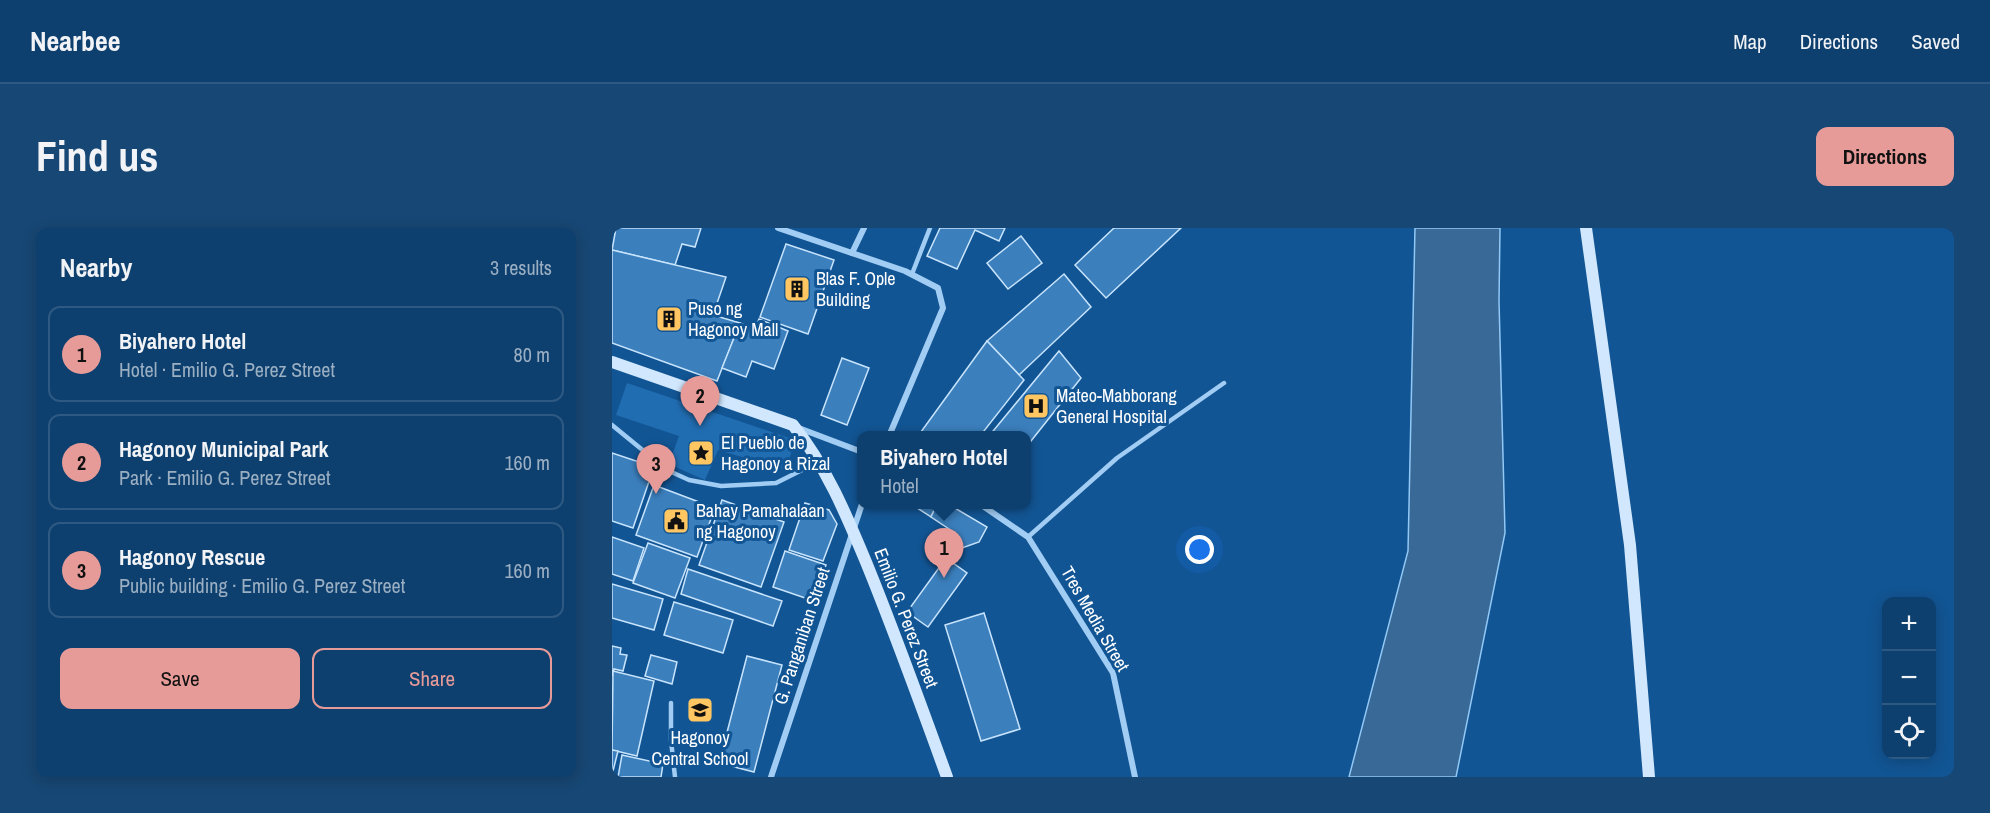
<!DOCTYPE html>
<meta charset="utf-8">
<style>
body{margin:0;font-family:"Archivo Narrow",sans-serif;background:#174774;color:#f1f3f6}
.controls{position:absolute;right:18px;bottom:18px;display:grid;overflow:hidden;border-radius:12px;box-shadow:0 3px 15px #0003}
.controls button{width:54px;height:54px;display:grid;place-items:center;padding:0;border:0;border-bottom:2px solid #2e5982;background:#0e406f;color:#f1f3f6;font:30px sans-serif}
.you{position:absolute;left:588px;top:322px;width:21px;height:21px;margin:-15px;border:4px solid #fff;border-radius:50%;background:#1a73e8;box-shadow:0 0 0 9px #1a73e833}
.badge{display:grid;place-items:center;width:39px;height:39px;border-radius:50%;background:#e69b98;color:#111;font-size:20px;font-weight:700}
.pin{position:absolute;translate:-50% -50px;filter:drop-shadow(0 2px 3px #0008)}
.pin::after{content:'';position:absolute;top:32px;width:21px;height:18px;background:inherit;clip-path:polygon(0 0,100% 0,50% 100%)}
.popup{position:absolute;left:245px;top:203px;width:174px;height:78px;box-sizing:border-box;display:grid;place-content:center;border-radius:12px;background:#0e406f;filter:drop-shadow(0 2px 4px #0005);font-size:20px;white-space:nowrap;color:#9bafc3}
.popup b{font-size:22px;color:#f1f3f6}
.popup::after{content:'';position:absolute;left:50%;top:100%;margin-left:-12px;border:12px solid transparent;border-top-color:#0e406f}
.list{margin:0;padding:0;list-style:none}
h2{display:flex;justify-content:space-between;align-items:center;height:78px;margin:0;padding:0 24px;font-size:26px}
h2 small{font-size:20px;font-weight:400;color:#9bafc3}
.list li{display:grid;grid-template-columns:39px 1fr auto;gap:18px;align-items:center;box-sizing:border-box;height:96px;margin:0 12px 12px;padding:0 12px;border:2px solid #2e5982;border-radius:12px}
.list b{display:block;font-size:22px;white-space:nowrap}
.list p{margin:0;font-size:20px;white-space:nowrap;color:#9bafc3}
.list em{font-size:20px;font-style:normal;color:#9bafc3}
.actions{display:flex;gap:12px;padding:18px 24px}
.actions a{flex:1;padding:14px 0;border:2px solid #e69b98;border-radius:12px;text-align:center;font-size:21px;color:#e69b98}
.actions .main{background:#e69b98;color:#111}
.icon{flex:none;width:33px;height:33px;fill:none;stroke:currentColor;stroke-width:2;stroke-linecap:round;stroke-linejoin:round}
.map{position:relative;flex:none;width:1342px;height:549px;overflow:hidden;border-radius:12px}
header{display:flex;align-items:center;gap:36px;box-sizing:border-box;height:84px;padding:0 30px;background:#0e406f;border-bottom:2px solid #2e5982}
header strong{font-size:28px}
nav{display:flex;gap:33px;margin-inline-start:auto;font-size:21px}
.intro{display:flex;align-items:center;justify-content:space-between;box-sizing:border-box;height:144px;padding:0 36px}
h1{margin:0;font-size:42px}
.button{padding:15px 27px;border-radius:12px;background:#e69b98;color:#111;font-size:21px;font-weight:700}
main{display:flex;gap:36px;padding:0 36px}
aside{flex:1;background:#0e406f;border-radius:12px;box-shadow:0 3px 15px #0003}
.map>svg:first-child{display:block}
</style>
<header>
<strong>Nearbee</strong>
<nav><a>Map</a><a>Directions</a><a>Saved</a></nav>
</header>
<div class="intro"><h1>Find us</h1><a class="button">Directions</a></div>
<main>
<aside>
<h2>Nearby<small>3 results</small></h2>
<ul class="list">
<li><span class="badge">1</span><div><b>Biyahero Hotel</b><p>Hotel · Emilio G. Perez Street</p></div><em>80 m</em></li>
<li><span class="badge">2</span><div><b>Hagonoy Municipal Park</b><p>Park · Emilio G. Perez Street</p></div><em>160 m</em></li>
<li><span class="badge">3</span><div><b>Hagonoy Rescue</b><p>Public building · Emilio G. Perez Street</p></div><em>160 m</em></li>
</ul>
<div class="actions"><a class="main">Save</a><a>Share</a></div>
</aside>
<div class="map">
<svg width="1342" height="549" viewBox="0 0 1342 549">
<rect width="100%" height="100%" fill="#125594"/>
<polygon fill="#216db2" points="15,155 183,212 174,242 106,222 93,252 57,236 67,208 4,187"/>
<polygon fill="#386997" stroke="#92c8f6" stroke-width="1.5" points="803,0 888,0 887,73 893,305 844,549 737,549 796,323"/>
<g fill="#3b7fbd" stroke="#c8e4fd" stroke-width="1.5">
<polygon points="4,0 89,0 83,19 70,16 63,37 0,22"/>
<polygon points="328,0 393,0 387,13 363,2 345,41 315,28"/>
<polygon points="502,0 569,0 494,70 463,37"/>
<polygon points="409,8 430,35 396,61 375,35"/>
<polygon points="174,16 222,32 196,106 148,89"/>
<polygon points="0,22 114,49 101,87 128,95 105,153 0,115"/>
<polygon points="452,46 479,79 407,147 375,113"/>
<polygon points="147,91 176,103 162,141 140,133 134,149 110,140 128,95 143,101"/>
<polygon points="375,113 412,152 368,208 306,208"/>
<polygon points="447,123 469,150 415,218 415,208 377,208"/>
<polygon points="230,130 257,140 235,197 209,187"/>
<polygon points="0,225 42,239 21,300 0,293"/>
<polygon points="42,257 103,280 85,329 24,307"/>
<polygon points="110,272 172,294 149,359 87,337"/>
<polygon points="193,275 217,282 225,296 211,333 177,322"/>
<polygon points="299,276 325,276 319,289"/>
<polygon points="325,276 336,276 375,299 367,314 347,321 340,303 319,289"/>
<polygon points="0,309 32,320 21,353 0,346"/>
<polygon points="36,315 78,330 63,370 21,355"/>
<polygon points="173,323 214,337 202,373 161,359"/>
<polygon points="334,330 355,345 316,399 295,384"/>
<polygon points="76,341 170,373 161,398 69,366"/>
<polygon points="0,356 51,371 42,402 0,390"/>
<polygon points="62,374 121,392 111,425 52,407"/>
<polygon points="372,385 408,501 369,513 333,397"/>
<polygon points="0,418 9,420 8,426 15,427 11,443 2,441 0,448"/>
<polygon points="39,427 65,434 60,456 33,448"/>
<polygon points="135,428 170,437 142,544 107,535"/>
<polygon points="1,443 42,453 25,528 0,522"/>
<polygon points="0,522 6,523 0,547"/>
<polygon points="10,527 51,536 49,549 6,549"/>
</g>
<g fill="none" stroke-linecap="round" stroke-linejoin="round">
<g stroke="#a1ccf3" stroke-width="4.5">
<polyline points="300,46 318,0"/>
<polyline points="0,197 55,242 77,252 109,258 164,255 204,235"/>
<polyline points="416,309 505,230 612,155"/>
<polyline points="59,475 59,512 63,549"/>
</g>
<g stroke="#a1ccf3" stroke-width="6">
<polyline points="166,0 293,43 326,60 331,80 277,208"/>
<polyline points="240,25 252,0"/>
<polyline points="184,199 250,224"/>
<polyline points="368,276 416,309 501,445 523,549"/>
<polyline points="159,549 250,276"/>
</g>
<g stroke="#d0e7fd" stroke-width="12">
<polyline points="974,0 1018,317 1037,549"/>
<path d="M0,134L181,197C214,238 234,286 254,334C283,405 309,477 335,549"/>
</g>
</g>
<defs>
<symbol id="building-square" viewBox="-11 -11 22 22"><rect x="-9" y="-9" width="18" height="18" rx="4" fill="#ffc662" stroke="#125594"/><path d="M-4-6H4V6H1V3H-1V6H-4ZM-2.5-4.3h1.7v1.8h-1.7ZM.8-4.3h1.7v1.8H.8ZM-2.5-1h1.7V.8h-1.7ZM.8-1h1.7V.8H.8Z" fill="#111"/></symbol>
<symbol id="hospital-square" viewBox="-11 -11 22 22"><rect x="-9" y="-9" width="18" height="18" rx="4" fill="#ffc662" stroke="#125594"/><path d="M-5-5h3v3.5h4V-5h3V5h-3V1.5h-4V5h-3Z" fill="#111"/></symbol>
<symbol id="sight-square" viewBox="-11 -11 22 22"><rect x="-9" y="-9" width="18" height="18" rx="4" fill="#ffc662" stroke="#125594"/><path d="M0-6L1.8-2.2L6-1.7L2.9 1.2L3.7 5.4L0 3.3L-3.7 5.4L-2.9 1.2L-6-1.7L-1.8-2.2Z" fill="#111"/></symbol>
<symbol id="civic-square" viewBox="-11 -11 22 22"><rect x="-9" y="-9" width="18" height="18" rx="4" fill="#ffc662" stroke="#125594"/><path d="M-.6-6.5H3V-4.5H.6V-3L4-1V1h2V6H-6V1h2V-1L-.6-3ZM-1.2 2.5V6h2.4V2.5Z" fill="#111"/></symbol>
<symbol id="school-square" viewBox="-11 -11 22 22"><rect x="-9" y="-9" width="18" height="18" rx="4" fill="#ffc662" stroke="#125594"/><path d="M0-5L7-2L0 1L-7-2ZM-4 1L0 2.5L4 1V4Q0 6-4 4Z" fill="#111"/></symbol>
</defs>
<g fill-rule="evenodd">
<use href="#building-square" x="170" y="46" width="30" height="30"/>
<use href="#building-square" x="42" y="76" width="30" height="30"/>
<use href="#hospital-square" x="409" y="163" width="30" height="30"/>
<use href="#sight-square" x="74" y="210" width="30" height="30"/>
<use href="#civic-square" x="49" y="278" width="30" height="30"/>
<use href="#school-square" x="73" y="467" width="30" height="30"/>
</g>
<g text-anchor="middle" stroke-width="6" stroke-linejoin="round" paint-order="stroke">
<g font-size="18" fill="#fff" stroke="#125594" text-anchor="start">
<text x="204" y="57">Blas F. Ople<tspan x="204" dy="21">Building</tspan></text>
<text x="76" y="87">Puso ng<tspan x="76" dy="21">Hagonoy Mall</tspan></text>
<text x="444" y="174">Mateo-Mabborang<tspan x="444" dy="21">General Hospital</tspan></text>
<text x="109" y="221">El Pueblo de<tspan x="109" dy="21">Hagonoy a Rizal</tspan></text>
<text x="84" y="289">Bahay Pamahalaan<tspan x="84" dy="21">ng Hagonoy</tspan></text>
<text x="88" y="516" text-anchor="middle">Hagonoy<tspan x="88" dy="21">Central School</tspan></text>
</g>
<g font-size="18" fill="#fff" stroke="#125594">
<text transform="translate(294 390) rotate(69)" y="6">Emilio G. Perez Street</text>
<text transform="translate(483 391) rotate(60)" y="6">Tres Media Street</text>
<text transform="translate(190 408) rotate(-72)" y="6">G. Panganiban Street</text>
</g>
</g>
</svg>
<div class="controls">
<button>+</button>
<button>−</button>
<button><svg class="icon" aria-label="locate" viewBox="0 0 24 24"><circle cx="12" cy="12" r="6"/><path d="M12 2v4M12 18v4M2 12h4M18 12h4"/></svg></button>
</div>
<div class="you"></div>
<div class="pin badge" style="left:332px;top:350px">1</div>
<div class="popup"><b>Biyahero Hotel</b>Hotel</div>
<div class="pin badge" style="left:88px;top:198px">2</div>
<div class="pin badge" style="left:44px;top:266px">3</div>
</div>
</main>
